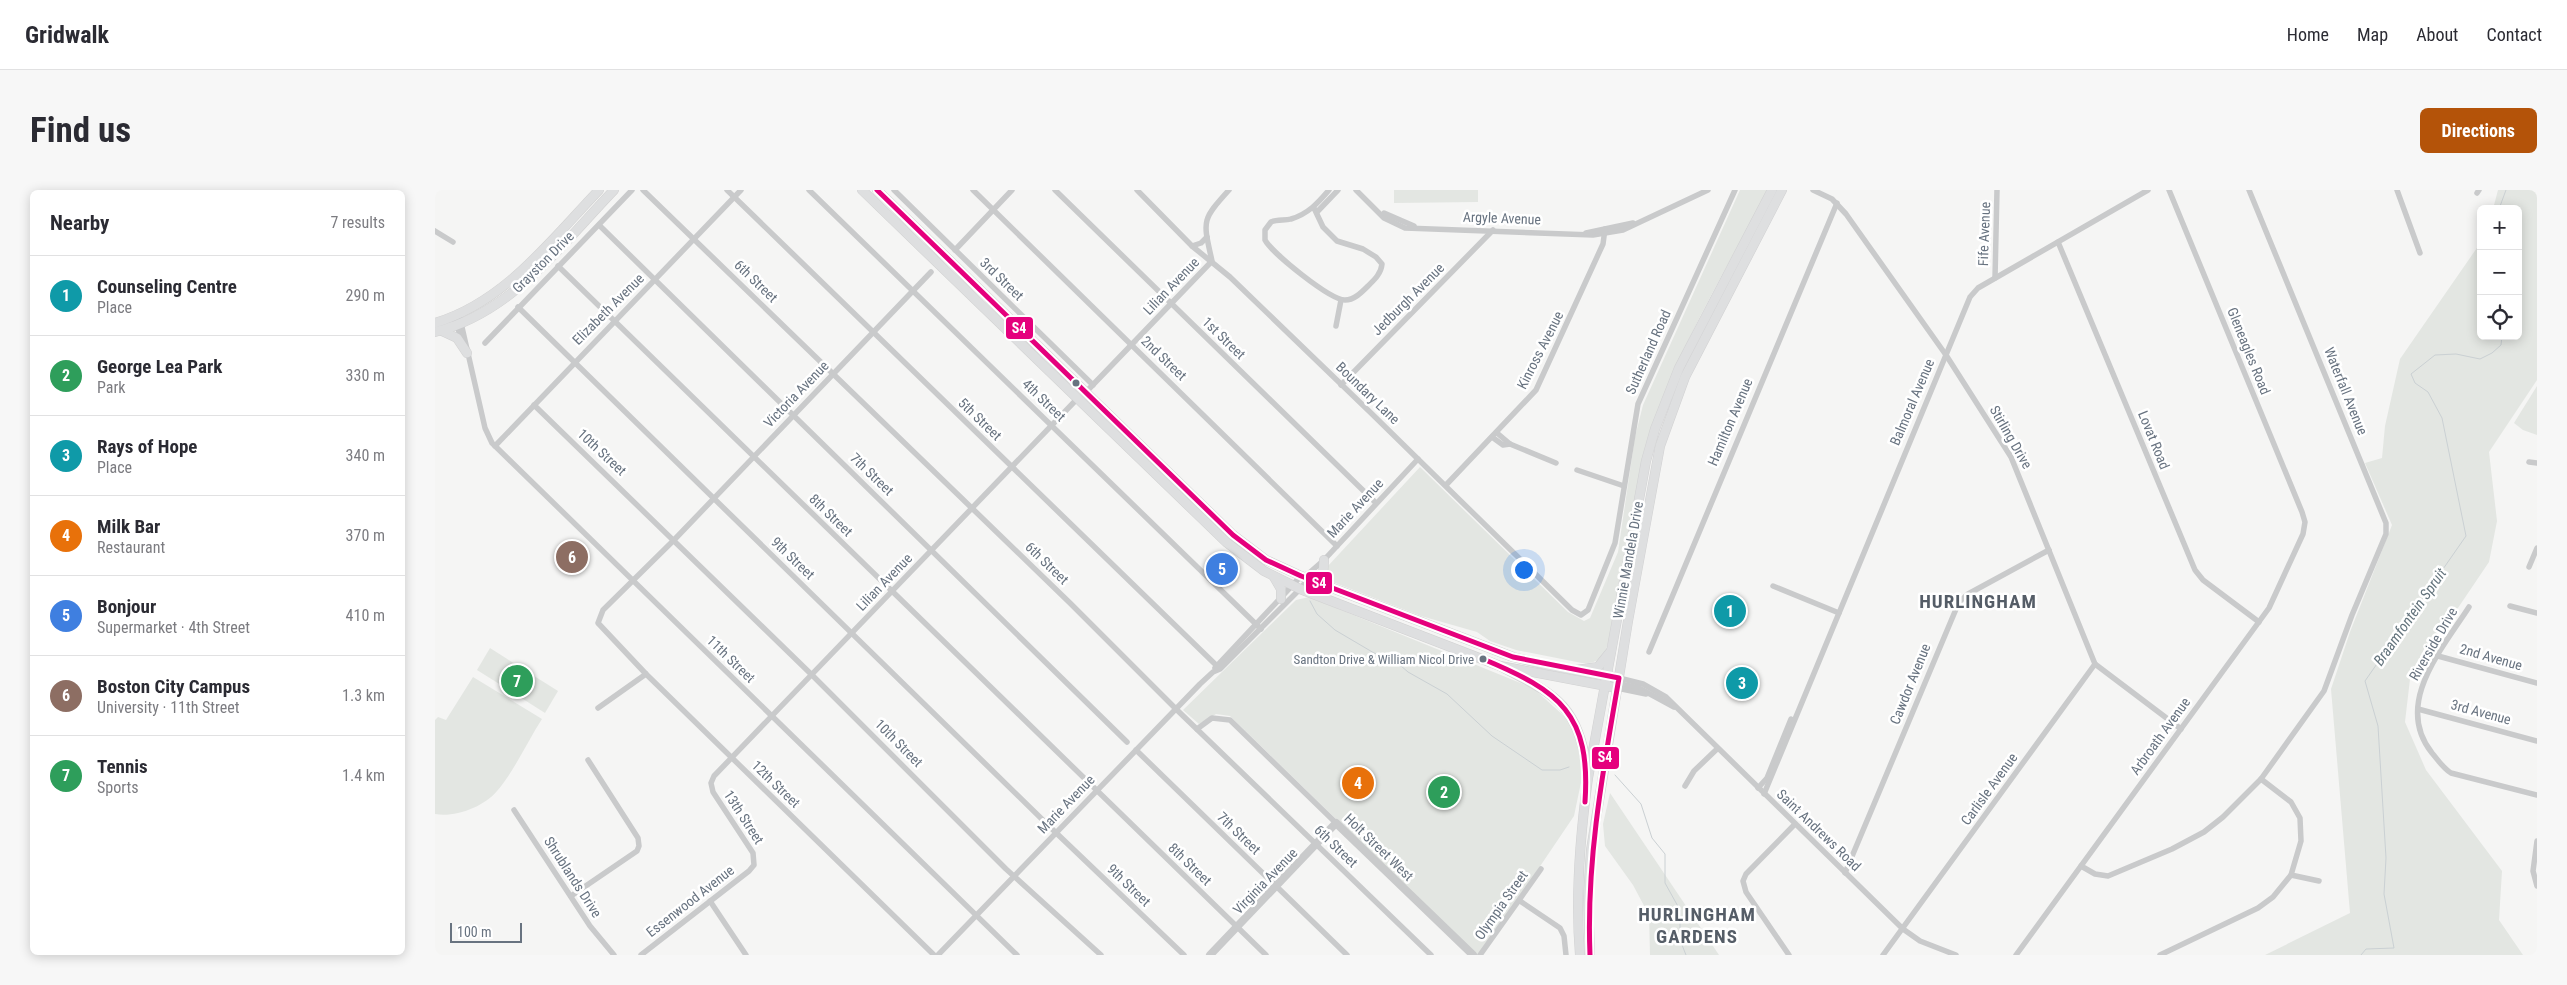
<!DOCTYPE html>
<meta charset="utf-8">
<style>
body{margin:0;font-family:"Roboto Condensed",sans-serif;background:#f7f7f7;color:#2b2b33}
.controls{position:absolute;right:15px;top:15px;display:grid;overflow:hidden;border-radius:8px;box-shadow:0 2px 12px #0003}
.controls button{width:45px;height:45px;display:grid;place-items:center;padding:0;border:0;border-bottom:1px solid #e1e1e2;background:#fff;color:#2b2b33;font:25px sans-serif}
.scale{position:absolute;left:15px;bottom:12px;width:72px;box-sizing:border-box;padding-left:5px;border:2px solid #687380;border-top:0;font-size:14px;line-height:18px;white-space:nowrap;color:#687380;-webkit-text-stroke:4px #fff;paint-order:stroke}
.you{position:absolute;left:1088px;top:379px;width:18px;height:18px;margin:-12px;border:4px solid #fff;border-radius:50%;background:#1a73e8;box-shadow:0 0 0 8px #1a73e833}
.badge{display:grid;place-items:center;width:32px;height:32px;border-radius:50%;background:#b45309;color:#fff;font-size:16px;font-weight:700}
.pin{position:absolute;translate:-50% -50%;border:2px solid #fff;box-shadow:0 1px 5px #0006}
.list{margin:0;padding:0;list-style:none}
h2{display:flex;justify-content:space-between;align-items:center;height:65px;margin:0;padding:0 20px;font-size:21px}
h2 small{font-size:16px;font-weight:400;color:#7c7c81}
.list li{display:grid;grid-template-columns:32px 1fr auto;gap:15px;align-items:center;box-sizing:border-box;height:80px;padding:0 20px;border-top:1px solid #e1e1e2}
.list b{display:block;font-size:19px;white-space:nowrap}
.list p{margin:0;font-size:16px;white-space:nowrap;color:#7c7c81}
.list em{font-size:16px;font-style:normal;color:#7c7c81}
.icon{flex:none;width:28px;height:28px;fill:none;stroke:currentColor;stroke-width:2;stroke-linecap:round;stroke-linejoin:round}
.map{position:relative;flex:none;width:2102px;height:765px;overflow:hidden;border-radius:8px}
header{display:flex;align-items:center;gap:30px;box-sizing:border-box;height:70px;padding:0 25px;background:#fff;border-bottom:1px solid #e1e1e2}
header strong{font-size:24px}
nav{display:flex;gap:28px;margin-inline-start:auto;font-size:18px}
.intro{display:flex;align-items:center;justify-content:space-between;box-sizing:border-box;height:120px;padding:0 30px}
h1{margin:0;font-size:35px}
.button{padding:12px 22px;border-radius:8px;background:#b45309;color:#fff;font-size:18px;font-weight:700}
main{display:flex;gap:30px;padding:0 30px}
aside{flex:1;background:#fff;border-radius:8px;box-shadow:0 2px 12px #0003}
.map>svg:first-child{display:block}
</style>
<header>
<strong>Gridwalk</strong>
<nav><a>Home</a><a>Map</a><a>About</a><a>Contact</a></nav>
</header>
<div class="intro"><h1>Find us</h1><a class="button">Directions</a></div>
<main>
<aside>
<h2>Nearby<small>7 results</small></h2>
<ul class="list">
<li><span class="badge" style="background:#0f9aa8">1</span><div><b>Counseling Centre</b><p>Place</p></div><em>290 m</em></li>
<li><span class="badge" style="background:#2e9e5b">2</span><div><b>George Lea Park</b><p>Park</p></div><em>330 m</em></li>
<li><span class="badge" style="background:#0f9aa8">3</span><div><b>Rays of Hope</b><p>Place</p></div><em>340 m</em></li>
<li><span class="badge" style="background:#e8710a">4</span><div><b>Milk Bar</b><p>Restaurant</p></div><em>370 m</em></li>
<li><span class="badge" style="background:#3f7fe0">5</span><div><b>Bonjour</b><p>Supermarket · 4th Street</p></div><em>410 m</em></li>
<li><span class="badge" style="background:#8d6e63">6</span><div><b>Boston City Campus</b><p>University · 11th Street</p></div><em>1.3 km</em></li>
<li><span class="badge" style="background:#2e9e5b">7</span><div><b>Tennis</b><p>Sports</p></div><em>1.4 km</em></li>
</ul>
</aside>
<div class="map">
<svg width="2102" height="765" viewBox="0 0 2102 765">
<rect width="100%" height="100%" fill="#f5f5f4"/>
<g fill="#e3e6e2">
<polygon points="959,0 1043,0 1043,12 959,13"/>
<path d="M1305,0H1333C1291,79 1244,157 1215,242L1177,436C1172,456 1172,475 1147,473L1081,460L1055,451L1042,442L986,426L895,391L891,386L892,377L985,277L1133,422L1149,431L1155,428L1183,362L1200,247L1208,215Z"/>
<polygon points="2063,0 2102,0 2102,190 2054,262 2062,331 2054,372 1975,489 1970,532 1991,580 2067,681 2064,730 2088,765 1830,765 1915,723 1896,499 1915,442 1957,335 1930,273 1947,268 1950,236 1965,169 2046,52 2046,146 2083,146 2083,19 2058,19"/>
<polygon points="2102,196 2102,245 2088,240 2079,233"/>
<polygon points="874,407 1098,498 1139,535 1149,578 1139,626 1045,765 1041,765 795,526 781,524 764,534 748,520 861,410"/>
<polygon points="55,458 123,501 110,523 42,480"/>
<path d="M38,487L107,529C92,552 80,580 62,601C49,617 19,628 0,624V530L3,527L11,530Z"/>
<polygon points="1175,603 1284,765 1215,765 1214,725 1198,695 1170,656 1168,634"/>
</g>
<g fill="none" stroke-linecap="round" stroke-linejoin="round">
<g stroke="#cad0d3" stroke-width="1">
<polyline points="2064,19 2071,0"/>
<polyline points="875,411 882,424 900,440 939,463 958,469 973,482 1012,504 1057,546 1107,580 1125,580 1134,577"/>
<polyline points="1180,585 1206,614 1217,648 1230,664 1230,693 1245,720 1245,750 1251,765"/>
<polyline points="1926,765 1931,759 1959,758 1949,704 1951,668 1943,536 1930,491 2031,346 2007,228 1993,202 1980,193 1976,184 2000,165 2021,164 2045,169 2057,163 2066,155 2067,146"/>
</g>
<defs>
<g id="secondary">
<polyline points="427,0 791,352 829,381 865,399 1065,476 1182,498"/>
<polyline points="442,0 798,345 831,370 866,386 1078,467 1111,475 1184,488"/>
<path d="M0,133C70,112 116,50 164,0"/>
<polyline points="7,141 22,148 32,163"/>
<path d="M0,142C77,123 127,54 179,0"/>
<polyline points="889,370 888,385 895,397"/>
<polyline points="839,387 846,399 846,409"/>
</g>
<g id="primary">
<path d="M1065,476C1123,506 1142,514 1153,583"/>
<polyline points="1141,480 1163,477 1176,461"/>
<path d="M1145,765C1140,706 1145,646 1153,588L1211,271L1220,239L1244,178L1337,0"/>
<polyline points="1155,765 1153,706 1156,660 1193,431 1225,256 1250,187 1347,0"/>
</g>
</defs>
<use href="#secondary" stroke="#d1d1d1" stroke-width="10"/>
<use href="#primary" stroke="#d1d1d2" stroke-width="10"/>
<g stroke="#c9cacb" stroke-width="5.5">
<polyline points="208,0 635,413 742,520 996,765"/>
<polyline points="292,0 781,475"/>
<polyline points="374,0 826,439"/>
<polyline points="459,0 658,195"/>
<polyline points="538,0 902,356"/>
<polyline points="620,0 941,313"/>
<polyline points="702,0 757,56 795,87 936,223 1137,420 1146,425 1153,420 1180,353 1203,214 1300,0"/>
<polyline points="921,0 949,28 970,38 1158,45 1188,40 1273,0"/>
<polyline points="1378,0 1397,9 1411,24 1511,165 1576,267 1660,474 1746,539"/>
<polyline points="1962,0 1985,63"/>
<polyline points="2042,3 2044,0"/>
<path d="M879,18L888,37L902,51L928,59L941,67L947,74C946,84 939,90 933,96C926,103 919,110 910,110C895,110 837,63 830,50V40L836,32C843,29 850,31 856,29C873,24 883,13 894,0"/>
<polyline points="882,22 903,0"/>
<polyline points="949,23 979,36"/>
<polyline points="164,35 692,552"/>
<polyline points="0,41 18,52"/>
<polyline points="1151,43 1198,33"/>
<polyline points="1623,52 1760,380 1768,390 1824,432"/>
<polyline points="757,56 766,53 772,47"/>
<polyline points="520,60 577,0"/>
<polyline points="123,76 831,765"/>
<polyline points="496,82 239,350 168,420 163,433 211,484 499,765"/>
<polyline points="1560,88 1562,0"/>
<polyline points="83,117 615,637 749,765"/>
<polyline points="24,124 50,238 57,253 582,765"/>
<polyline points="18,126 28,152"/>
<polyline points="901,136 906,110"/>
<polyline points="50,153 197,0"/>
<polyline points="906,195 1058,40"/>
<path d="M651,202L777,71C768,30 766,31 794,0"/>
<polyline points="99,215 377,485 571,679 666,765"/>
<polyline points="1062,243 1075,254 1121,273"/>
<polyline points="1057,247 1068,255 1075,254"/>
<polyline points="60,256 306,0"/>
<polyline points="2094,272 2102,273"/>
<polyline points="1142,280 1189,296"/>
<polyline points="1011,295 1101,200 1168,54 1170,39"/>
<polyline points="2094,377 2102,358"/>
<polyline points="1338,396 1404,423"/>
<polyline points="2075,416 2102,423"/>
<path d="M2034,417C2007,459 1958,514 1997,563C2003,570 2008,578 2016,583L2102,605"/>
<polyline points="1214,462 1402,13"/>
<polyline points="2003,466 2102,493"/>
<polyline points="780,478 866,386 873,384 889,370 983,269"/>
<polyline points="1184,488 1208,494 1231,507 1468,739 1485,751 1521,765"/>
<polyline points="1172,491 1204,498 1239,517"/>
<polyline points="1182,498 1211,504"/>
<polyline points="163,518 211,484"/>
<polyline points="1983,519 2102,551"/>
<polyline points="762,539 777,528 795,530 901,633"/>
<polyline points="701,560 912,765"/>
<polyline points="1250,596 1259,581 1282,559"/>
<polyline points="1323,598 1332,588 1356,529"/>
<polyline points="1329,604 1535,107 1543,98 1713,0"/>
<polyline points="79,620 155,736 179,765"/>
<polyline points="2102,651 2098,681 2102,696"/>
<polyline points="1646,676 1660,684 1673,686 1737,659 1769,642 1788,627 1826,589 1889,501 1917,425 1951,344 1951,333 1814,0"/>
<polyline points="1410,683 1524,412 1533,404 1614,360"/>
<polyline points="1856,685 1884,691"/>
<polyline points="136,706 202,661 204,656 203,648 153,570"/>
<polyline points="275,711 311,765"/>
<polyline points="1085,711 1125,738 1129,746 1131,765"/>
<polyline points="206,765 314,681 319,675 318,663 278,602 276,593 279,586 642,209"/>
<polyline points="503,765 765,494 778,482 785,479 865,399 873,389 873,384"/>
<polyline points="1045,765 1106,679"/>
<polyline points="1354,765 1311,702 1308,691 1311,684 1360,634"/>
<polyline points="1448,765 1660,474"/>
<polyline points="1581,765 1834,418 1868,344 1870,332 1867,322 1734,0"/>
<polyline points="1725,765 1823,718 1838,707 1856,685 1866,651 1865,628 1856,612 1826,589"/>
</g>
<polyline stroke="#c9cacb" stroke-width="8" points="775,765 901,633 1038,765"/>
<use href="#secondary" stroke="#dedfe0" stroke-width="9"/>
<use href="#primary" stroke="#dedfe0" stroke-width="9"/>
<defs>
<g id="bus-1">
<path d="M442,0L798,345L831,370L866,386L1078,467L1184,488C1168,580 1151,671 1155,765"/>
<path d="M1048,469C1125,501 1156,524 1150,612"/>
</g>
</defs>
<use href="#bus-1" stroke="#fff" stroke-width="9"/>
<use href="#bus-1" stroke="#e5007d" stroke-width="5"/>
</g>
<g fill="#687380" stroke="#fff" stroke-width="2">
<circle cx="641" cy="193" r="4.5"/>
<circle cx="1048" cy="469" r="4.5"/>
</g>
<g text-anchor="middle" stroke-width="5" stroke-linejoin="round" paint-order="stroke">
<g font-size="13" fill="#687380" stroke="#fff" text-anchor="end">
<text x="1039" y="474">Sandton Drive &amp; William Nicol Drive</text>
</g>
<g font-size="14" fill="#687380" stroke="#fff">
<text transform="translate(1067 28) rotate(2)" y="5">Argyle Avenue</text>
<text transform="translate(1549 44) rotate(-88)" y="5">Fife Avenue</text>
<text transform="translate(108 72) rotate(-45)" y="5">Grayston Drive</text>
<text transform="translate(567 89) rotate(44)" y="5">3rd Street</text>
<text transform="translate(321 91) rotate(44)" y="5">6th Street</text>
<text transform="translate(736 96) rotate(-46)" y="5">Lilian Avenue</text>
<text transform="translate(973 109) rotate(-45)" y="5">Jedburgh Avenue</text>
<text transform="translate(173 119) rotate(-45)" y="5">Elizabeth Avenue</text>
<text transform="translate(789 148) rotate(44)" y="5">1st Street</text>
<text transform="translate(1105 160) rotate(-63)" y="5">Kinross Avenue</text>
<text transform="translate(1814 161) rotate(68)" y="5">Gleneagles Road</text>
<text transform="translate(1213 162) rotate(-66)" y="5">Sutherland Road</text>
<text transform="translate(729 168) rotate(44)" y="5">2nd Street</text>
<text transform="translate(1911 201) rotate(68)" y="5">Waterfall Avenue</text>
<text transform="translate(933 203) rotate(44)" y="5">Boundary Lane</text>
<text transform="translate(361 204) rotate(-46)" y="5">Victoria Avenue</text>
<text transform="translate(609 210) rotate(44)" y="5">4th Street</text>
<text transform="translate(1477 212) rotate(-67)" y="5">Balmoral Avenue</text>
<text transform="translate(545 229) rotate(44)" y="5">5th Street</text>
<text transform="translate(1295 232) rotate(-67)" y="5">Hamilton Avenue</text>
<text transform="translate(1576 247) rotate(60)" y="5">Stirling Drive</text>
<text transform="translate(1719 250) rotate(68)" y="5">Lovat Road</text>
<text transform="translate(167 262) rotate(43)" y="5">10th Street</text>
<text transform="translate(437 284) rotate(44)" y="5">7th Street</text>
<text transform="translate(920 318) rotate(-47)" y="5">Marie Avenue</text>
<text transform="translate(396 325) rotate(44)" y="5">8th Street</text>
<text transform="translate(358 368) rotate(44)" y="5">9th Street</text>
<text transform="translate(1193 370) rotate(-80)" y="5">Winnie Mandela Drive</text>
<text transform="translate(612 373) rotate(44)" y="5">6th Street</text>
<text transform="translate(449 392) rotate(-46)" y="5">Lilian Avenue</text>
<text transform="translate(1998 454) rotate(-60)" y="5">Riverside Drive</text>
<text transform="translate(2056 467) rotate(16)" y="5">2nd Avenue</text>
<text transform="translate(296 469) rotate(44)" y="5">11th Street</text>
<text transform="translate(1475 494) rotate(-68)" y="5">Cawdor Avenue</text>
<text transform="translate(2046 522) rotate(15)" y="5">3rd Avenue</text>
<text transform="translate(1725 546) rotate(-54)" y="5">Arbroath Avenue</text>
<text transform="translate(464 553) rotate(45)" y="5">10th Street</text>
<text transform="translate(341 594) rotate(44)" y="5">12th Street</text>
<text transform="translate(1554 599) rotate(-54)" y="5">Carlisle Avenue</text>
<text transform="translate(631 614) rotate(-46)" y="5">Marie Avenue</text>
<text transform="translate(309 627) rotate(57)" y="5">13th Street</text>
<text transform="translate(1384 640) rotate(44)" y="5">Saint Andrews Road</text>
<text transform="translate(804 643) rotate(44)" y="5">7th Street</text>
<text transform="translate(901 656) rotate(44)" y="5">6th Street</text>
<text transform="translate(944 657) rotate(44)" y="5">Holt Street West</text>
<text transform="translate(755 674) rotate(44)" y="5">8th Street</text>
<text transform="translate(138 687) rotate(57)" y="5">Shrublands Drive</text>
<text transform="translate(830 691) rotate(-46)" y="5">Virginia Avenue</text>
<text transform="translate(694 695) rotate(44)" y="5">9th Street</text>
<text transform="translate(255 711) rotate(-38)" y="5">Essenwood Avenue</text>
<text transform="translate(1066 715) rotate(-55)" y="5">Olympia Street</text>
</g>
<g font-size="15" font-style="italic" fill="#64747d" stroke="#fff">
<text transform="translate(1975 427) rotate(-55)" y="5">Braamfontein Spruit</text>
</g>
<g font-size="19" font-weight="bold" letter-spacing="1" fill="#555d67" stroke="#fff">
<text x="1543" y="418">HURLINGHAM</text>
<text x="1262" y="731">HURLINGHAM<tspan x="1262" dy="22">GARDENS</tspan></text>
</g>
</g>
<g stroke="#fff" stroke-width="2">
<rect x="570" y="126" width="29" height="24" rx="5" fill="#e5007d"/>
<rect x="870" y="381" width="28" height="24" rx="5" fill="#e5007d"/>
<rect x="1156" y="556" width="29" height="24" rx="5" fill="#e5007d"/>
</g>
<g font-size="14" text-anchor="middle" font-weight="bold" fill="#fff">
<text x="584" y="143">S4</text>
<text x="884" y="398">S4</text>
<text x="1170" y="572">S4</text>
</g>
</svg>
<div class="controls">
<button>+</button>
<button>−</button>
<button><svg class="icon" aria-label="locate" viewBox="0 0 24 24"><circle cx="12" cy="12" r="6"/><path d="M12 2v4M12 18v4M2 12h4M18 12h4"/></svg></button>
</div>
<div class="scale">100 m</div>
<div class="you"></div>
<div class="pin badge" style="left:1295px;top:421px;background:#0f9aa8">1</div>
<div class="pin badge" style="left:1009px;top:602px;background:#2e9e5b">2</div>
<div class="pin badge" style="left:1307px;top:493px;background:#0f9aa8">3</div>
<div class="pin badge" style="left:923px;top:593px;background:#e8710a">4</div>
<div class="pin badge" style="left:787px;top:379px;background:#3f7fe0">5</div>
<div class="pin badge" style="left:137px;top:367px;background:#8d6e63">6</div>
<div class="pin badge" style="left:82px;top:491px;background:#2e9e5b">7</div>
</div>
</main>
